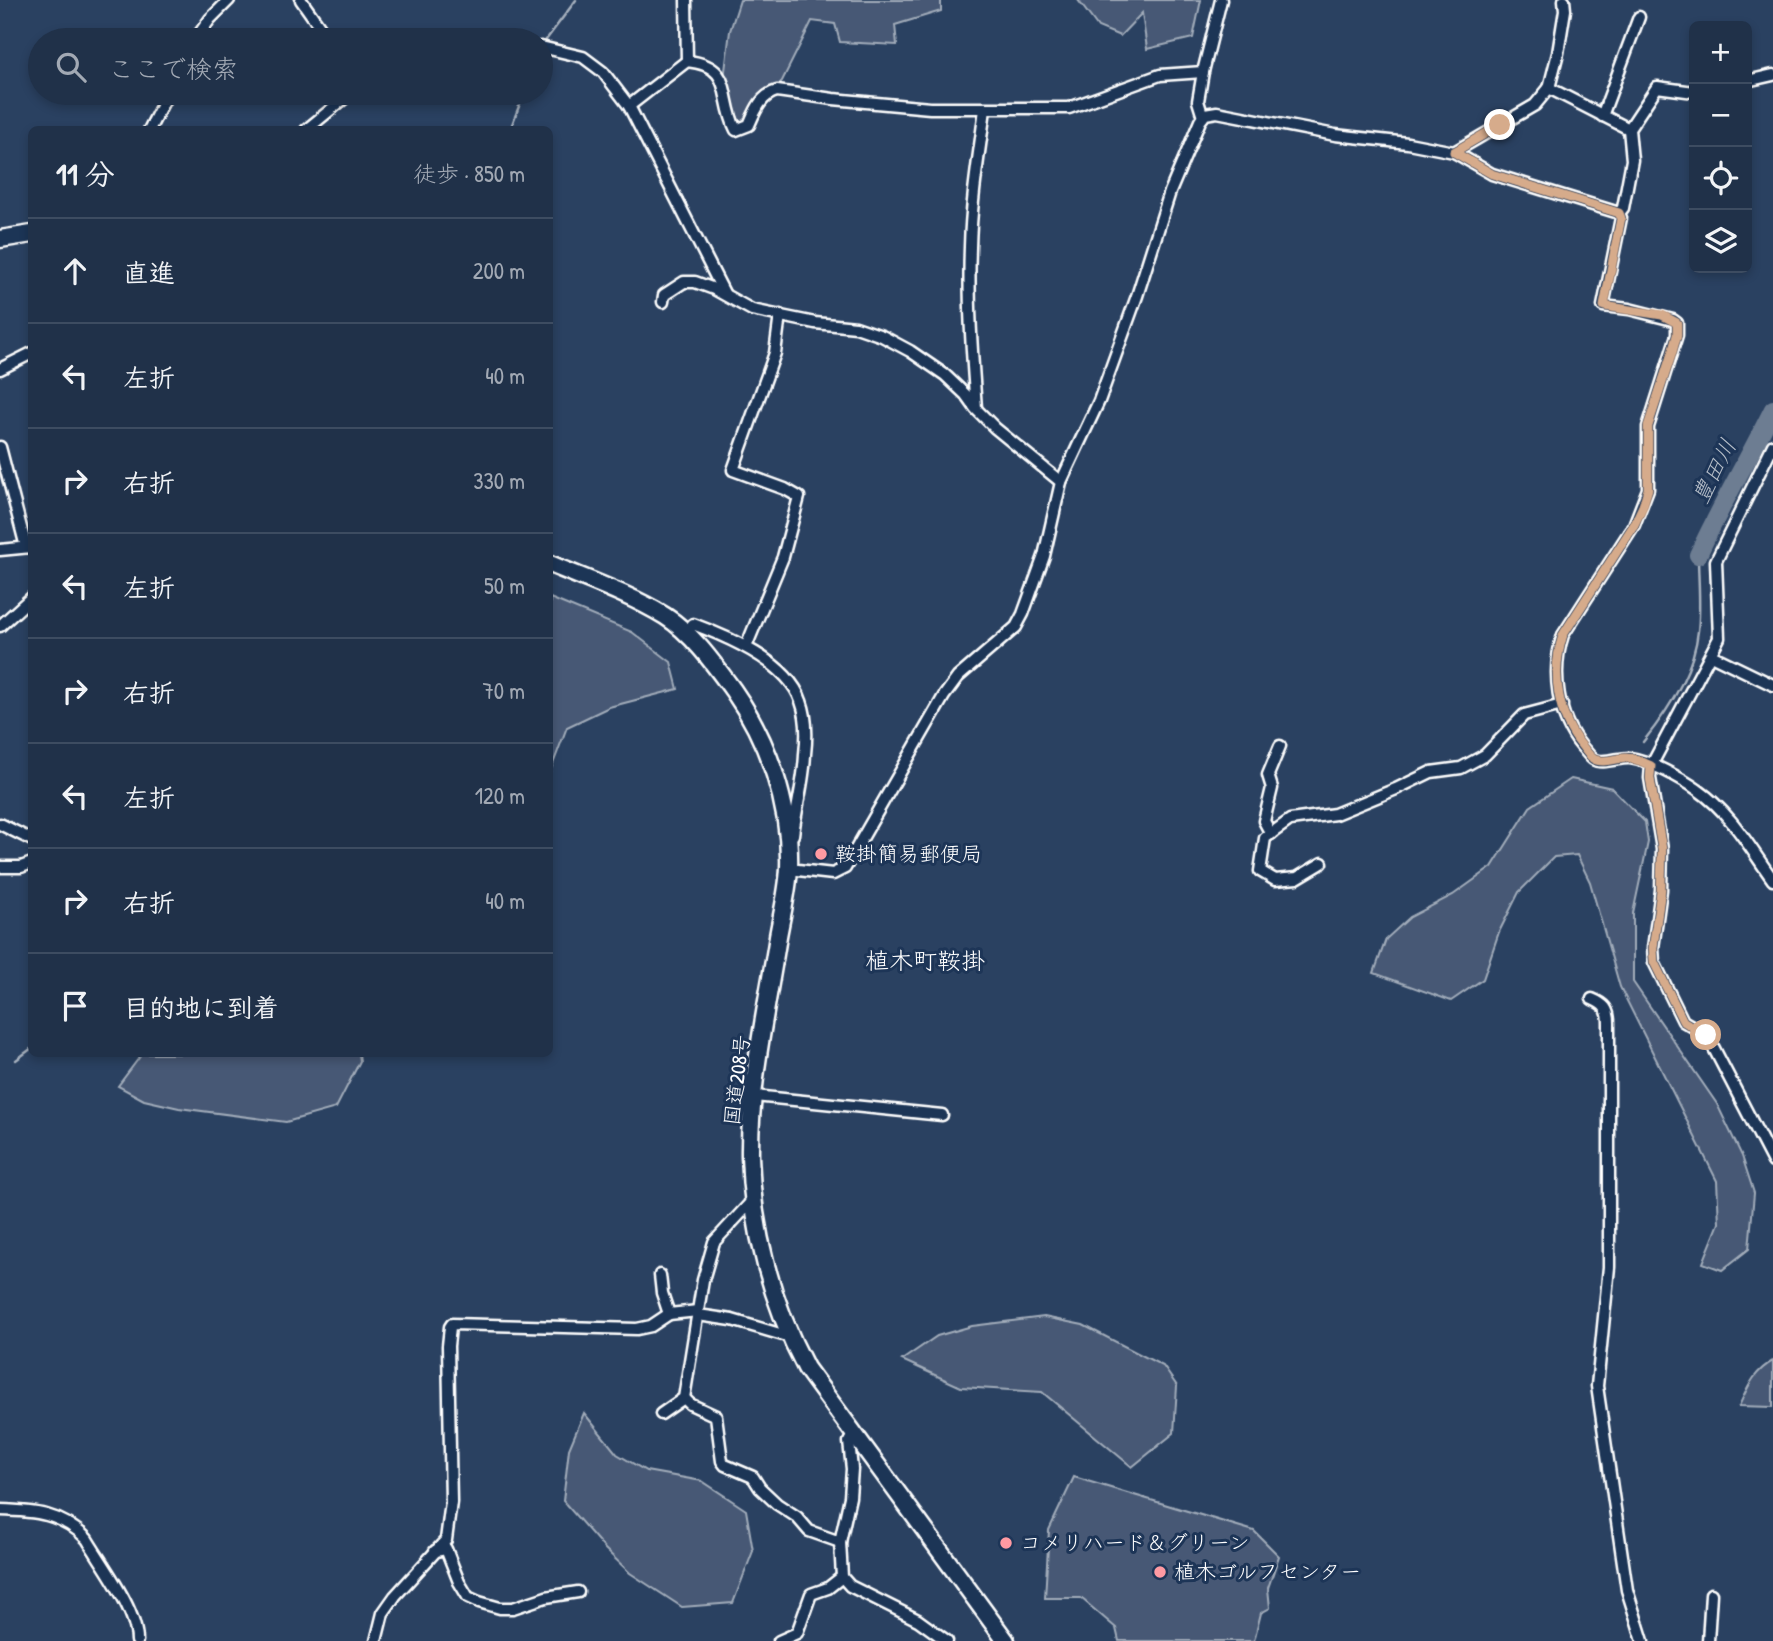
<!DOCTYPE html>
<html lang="ja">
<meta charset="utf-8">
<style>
body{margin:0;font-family:"Patrick Hand","Klee One",sans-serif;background:#283950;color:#f1f3f6}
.controls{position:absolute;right:21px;top:21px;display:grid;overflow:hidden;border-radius:10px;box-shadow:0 4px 10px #0003}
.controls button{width:63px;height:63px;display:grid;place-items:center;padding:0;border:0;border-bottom:2px solid #3d4c61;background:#203149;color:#f1f3f6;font:35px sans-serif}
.stop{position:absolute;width:21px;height:21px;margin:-16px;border:5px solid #d6ab8b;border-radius:50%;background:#fff}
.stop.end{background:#d6ab8b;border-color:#fff;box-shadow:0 2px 7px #0008}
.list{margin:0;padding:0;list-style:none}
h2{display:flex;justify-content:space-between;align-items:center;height:91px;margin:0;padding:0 28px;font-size:30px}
h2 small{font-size:23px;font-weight:400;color:#a2a9b4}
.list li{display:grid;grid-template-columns:46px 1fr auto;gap:21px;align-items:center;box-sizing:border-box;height:105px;padding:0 28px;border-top:2px solid #3d4c61}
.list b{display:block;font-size:26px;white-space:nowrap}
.list em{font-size:23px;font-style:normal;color:#a2a9b4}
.icon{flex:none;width:38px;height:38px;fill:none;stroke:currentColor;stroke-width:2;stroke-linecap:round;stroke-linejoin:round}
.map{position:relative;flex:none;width:1773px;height:1641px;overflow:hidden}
.search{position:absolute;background:#203149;box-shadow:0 4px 10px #0003;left:28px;top:28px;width:525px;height:77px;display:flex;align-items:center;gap:18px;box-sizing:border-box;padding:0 24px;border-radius:38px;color:#a2a9b4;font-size:26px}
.panel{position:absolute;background:#203149;box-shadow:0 4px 10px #0003;left:28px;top:126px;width:525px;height:931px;border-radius:10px}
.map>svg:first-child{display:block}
</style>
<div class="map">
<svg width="1773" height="1641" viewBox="0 0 1773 1641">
<rect width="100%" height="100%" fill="#2a4161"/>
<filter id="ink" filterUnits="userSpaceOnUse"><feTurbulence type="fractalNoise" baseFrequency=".0143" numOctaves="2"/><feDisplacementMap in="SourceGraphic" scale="14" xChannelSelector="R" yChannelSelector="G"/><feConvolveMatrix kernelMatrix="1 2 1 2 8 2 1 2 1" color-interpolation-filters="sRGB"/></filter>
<g filter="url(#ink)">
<g fill="#465975" stroke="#a2acba" stroke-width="2">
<polygon points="740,0 941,0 941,11 895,25 897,45 840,42 835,24 812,21 777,91 743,128 723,87 730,31"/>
<polygon points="1078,0 1201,0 1193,38 1147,49 1142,13 1120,36 1098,27"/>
<polygon points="550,598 632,632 671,662 678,689 609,707 567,727 550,772"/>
<polygon points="1571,779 1612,788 1645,822 1648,842 1633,913 1633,982 1717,1104 1742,1156 1754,1193 1749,1249 1722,1270 1703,1263 1719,1223 1717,1181 1620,987 1590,882 1577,855 1554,857 1519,892 1499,932 1483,979 1451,1001 1374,973 1386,939 1410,917 1453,895 1492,867 1530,807"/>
<polygon points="142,1054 359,1054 360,1061 336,1108 286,1122 179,1108 144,1100 118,1086"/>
<polygon points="1044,1317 1083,1325 1163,1366 1177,1386 1174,1433 1132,1467 1042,1392 961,1387 902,1360 937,1336 972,1326"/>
<path d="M1773,1361V1407L1739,1406C1748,1387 1754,1371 1773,1361Z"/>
<polygon points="584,1413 617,1454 646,1471 702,1481 746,1510 753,1551 733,1603 682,1607 630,1573 605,1549 563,1501 569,1449"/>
<polygon points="1074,1477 1254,1531 1279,1556 1268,1588 1270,1608 1261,1613 1254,1641 1119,1641 1116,1628 1081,1598 1045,1598 1049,1530"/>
</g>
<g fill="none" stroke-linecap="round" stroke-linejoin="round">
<g stroke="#a7b1be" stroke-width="2.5">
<polyline points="543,44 576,0"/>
<polyline points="510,130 524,93"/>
<path d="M1643,742C1668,711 1694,672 1698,631C1701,606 1698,580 1698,555"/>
<polyline points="16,1060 32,1048"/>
</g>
<path stroke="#6d7d92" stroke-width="18" d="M1698,555C1721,505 1749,458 1773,409"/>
<defs>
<g id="minor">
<polyline points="301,0 329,40"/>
<polyline points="686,0 687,61"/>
<polyline points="195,40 210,19 229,0"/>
<polyline points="482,40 488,36 507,40"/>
<polyline points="541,47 583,57 603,72 629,106 724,293"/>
<polyline points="1747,81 1773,75"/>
<polyline points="1549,88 1629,129"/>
<path d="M1694,92L1657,87L1629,129L1632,160L1623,208L1619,213L1621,218L1603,306L1629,309L1673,320L1677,323V335L1648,427V489L1634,525L1563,635C1551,671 1557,717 1582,747C1585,750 1589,756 1593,759C1602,765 1620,757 1630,758C1648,760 1683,779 1698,790C1731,813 1750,848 1773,880"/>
<path d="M629,106L687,61C735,66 719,96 736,130L749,125C755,111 761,95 777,91L833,99L930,108H1069L1160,75L1203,72"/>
<polyline points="1602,116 1639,17"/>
<polyline points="1203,117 1198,101 1203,72 1221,0"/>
<polyline points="149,130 168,93"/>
<polyline points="306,130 351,93"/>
<polyline points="1454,152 1535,105 1549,88 1558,53 1565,10 1564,0"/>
<polyline points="663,302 664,295 684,282 695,282 714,289 752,310 815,323 856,327 882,336 910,351 945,375 966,395 976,409 995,428 1061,482"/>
<polyline points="0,369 32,353"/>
<path d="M976,408C972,355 968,301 970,247C971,201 979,155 985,109"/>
<polyline points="1773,445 1716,561 1719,638 1651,766 1650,778 1662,849 1661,890 1653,948 1654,962 1683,1021 1707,1035 1773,1162"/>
<polyline points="0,447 26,547"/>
<polyline points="0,550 31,547"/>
<polyline points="0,626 32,597"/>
<path d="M686,632L693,624C728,637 788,662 801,701C807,717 807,737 805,754C804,782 796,808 793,835"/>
<polyline points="746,647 783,557 799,497 785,489 733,470 775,353 780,315"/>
<polyline points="1711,655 1773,685"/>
<polyline points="0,824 32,840"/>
<polyline points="1271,834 1264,821 1272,788 1268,775 1280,746"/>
<polyline points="1322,863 1297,878 1275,880 1260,871 1265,838 1290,820 1335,814 1396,789 1431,772 1461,768 1485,755 1524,715 1562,705"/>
<polyline points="790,864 789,869 833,874 845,868 944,696 958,677 1016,627 1023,614 1044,556 1061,482 1099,401 1137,296 1170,192 1200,121 1205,114 1217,112 1335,135 1408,143 1454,152 1492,174 1619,213"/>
<polyline points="0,867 21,867 32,863"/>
<path d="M1592,999C1604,1004 1609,1009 1609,1023V1267L1597,1386L1627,1590L1643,1641"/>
<polyline points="754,1096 942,1115"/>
<polyline points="660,1275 662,1293 669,1314 698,1311"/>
<polyline points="698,1315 732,1320 783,1335 788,1334"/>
<polyline points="684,1398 690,1404 716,1416 722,1461 725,1465 753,1477 760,1488 777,1504 797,1517 809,1531 840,1542"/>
<polyline points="661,1414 684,1398 703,1280 714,1242 753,1200"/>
<polyline points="854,1433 849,1442 852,1469 850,1497 840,1542 842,1577 850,1586 918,1620 947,1641"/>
<path d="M0,1510C34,1511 62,1513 87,1539C103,1566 137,1610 137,1641"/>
<polyline points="435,1551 446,1549 459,1582 468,1597 479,1602 500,1608 513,1608 546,1597 578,1592"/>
<polyline points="376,1641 383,1613 395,1596 446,1540 451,1502 448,1346 450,1327 452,1324 637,1329 651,1326 669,1314"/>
<polyline points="779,1641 797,1633 811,1594 828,1588 842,1577"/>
<polyline points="1708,1641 1711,1594"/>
</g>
<g id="trunk">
<polyline points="0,239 32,234"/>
<path d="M550,564C588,580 629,594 665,616C692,633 714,664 733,690C768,740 791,806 789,868C788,890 782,914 778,936C767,1007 749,1084 750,1156C752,1229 772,1304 806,1368L1006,1641"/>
</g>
</defs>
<use href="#minor" stroke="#fff" stroke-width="15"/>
<use href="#trunk" stroke="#fff" stroke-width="21"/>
<use href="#minor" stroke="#1d3557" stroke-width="10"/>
<use href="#trunk" stroke="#1d3557" stroke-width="16"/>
</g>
</g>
<g fill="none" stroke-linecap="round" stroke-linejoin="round" filter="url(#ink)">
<path stroke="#d6ab8b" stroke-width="9" d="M1500,125L1454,152L1492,174L1619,213L1621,218L1604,306L1662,315L1677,323V335L1672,353L1648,426V489L1643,506L1634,525L1563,635C1551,672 1557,717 1583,747C1586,751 1590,757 1594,759C1602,764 1617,758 1626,758C1636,758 1643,762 1651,766L1650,778L1662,849L1661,890L1653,948L1654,962L1683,1021L1706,1035"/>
</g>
<g fill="#ff9aa2" stroke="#1d3557" stroke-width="2.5">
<circle cx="821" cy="854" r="7"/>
<circle cx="1006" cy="1543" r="7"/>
<circle cx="1160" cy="1572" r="7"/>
</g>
<g text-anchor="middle" stroke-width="6" stroke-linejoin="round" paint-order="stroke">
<g font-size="21" fill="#fff" stroke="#1d3557" text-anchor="start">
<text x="835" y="861">鞍掛簡易郵便局</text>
<text x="1020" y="1550">コメリハード＆グリーン</text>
<text x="1174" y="1579">植木ゴルフセンター</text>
</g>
<g font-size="21" fill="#fff" stroke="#1d3557">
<text transform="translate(737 1080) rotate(-83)" y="7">国道208号</text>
</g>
<g font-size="23" font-style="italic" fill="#b6bec8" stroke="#1d3557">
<text transform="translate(1714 471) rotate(-63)" y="8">豊田川</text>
</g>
<g font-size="24" fill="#fff" stroke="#1d3557">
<text x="925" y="969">植木町鞍掛</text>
</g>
</g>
</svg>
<div class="controls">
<button>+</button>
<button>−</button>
<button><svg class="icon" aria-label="locate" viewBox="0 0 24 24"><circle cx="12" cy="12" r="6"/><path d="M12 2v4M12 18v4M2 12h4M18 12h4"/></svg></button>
<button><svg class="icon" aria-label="layers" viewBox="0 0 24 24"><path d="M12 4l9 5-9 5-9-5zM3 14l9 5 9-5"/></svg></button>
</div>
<div class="stop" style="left:1706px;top:1035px"></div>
<div class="stop end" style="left:1500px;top:125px"></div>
<div class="search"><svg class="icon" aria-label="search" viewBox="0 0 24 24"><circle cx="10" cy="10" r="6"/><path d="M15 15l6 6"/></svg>ここで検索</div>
<section class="panel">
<h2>11 分<small>徒歩 · 850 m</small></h2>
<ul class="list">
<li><svg class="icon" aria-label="ahead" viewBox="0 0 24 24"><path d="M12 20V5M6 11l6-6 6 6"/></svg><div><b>直進</b></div><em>200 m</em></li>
<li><svg class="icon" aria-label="left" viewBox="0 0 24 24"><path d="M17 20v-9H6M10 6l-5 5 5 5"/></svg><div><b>左折</b></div><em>40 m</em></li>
<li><svg class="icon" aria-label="right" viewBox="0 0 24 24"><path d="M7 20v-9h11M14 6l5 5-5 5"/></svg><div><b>右折</b></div><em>330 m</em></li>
<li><svg class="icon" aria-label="left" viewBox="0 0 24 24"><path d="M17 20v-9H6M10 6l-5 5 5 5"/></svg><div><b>左折</b></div><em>50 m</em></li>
<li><svg class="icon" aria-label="right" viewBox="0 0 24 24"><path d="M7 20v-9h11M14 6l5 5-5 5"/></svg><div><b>右折</b></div><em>70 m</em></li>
<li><svg class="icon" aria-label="left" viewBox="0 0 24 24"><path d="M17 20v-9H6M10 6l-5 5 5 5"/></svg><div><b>左折</b></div><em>120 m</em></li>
<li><svg class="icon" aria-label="right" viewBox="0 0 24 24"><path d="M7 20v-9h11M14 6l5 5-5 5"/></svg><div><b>右折</b></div><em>40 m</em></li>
<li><svg class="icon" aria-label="arrive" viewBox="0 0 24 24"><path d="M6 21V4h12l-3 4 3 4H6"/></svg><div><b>目的地に到着</b></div></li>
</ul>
</section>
</div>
